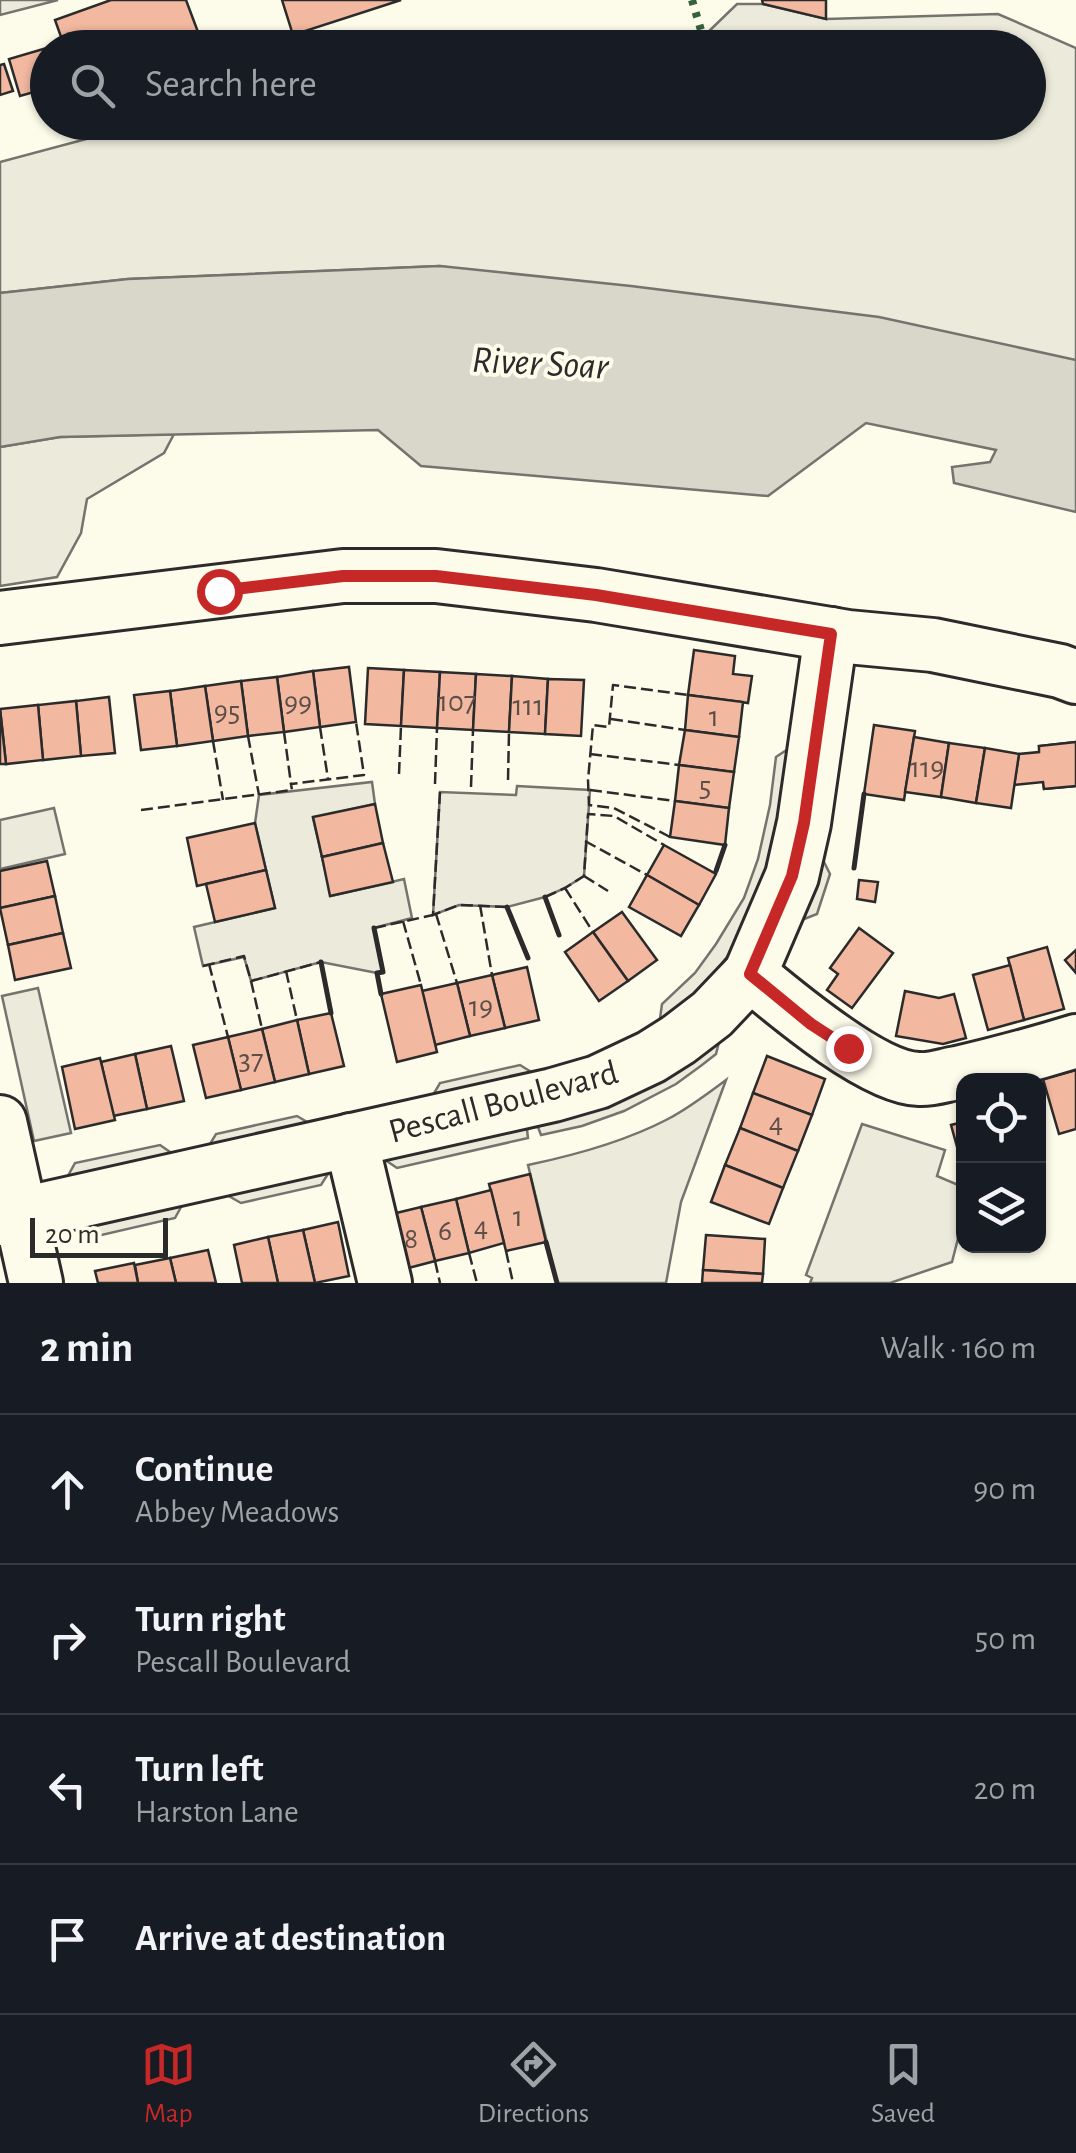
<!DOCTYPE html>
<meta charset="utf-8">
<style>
body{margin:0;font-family:"Alegreya Sans",sans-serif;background:#242831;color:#f1f3f6}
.controls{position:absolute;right:30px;bottom:30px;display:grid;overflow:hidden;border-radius:20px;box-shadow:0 2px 8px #0004}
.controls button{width:90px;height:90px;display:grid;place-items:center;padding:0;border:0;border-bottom:2px solid #363941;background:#171b24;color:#f1f3f6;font:50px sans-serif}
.scale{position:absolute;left:30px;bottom:25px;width:138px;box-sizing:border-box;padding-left:10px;border:5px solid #2b2b2b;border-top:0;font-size:28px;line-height:35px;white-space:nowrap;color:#2b2b2b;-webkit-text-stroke:8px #fdfbea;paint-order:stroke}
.stop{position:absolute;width:30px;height:30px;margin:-22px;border:8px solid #c62828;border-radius:50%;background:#fff}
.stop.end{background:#c62828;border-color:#fff;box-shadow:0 2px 10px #0008}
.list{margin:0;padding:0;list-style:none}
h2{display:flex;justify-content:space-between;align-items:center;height:130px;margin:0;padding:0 40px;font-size:42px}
h2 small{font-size:32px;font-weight:400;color:#9ea1a6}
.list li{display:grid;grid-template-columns:65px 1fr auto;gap:30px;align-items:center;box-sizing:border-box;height:150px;padding:0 40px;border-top:2px solid #363941}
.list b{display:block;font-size:38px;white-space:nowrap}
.list p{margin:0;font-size:32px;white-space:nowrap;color:#9ea1a6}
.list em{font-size:32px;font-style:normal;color:#9ea1a6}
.icon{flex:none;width:55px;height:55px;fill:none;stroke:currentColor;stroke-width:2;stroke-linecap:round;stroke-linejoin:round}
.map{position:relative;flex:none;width:1076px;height:1283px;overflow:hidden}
.search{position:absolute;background:#171b24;box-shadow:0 2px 8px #0004;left:30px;right:30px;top:30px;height:110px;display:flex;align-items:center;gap:25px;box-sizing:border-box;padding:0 35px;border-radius:55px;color:#9ea1a6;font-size:38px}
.sheet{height:730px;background:#171b24}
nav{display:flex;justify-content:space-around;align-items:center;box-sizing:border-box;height:140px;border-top:2px solid #363941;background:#171b24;font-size:28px;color:#9ea1a6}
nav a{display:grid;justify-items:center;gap:5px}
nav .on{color:#c62828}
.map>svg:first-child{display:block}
</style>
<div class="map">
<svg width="1076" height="1283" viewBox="0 0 1076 1283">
<rect width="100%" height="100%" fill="#fdfbea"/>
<g fill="#ecebdb" stroke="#74746e" stroke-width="2.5">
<polygon points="737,4 763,4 826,19 998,14 1076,48 1076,368 440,266 128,279 0,293 0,162 146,123 1028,122 1028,48 649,47 703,37"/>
<polygon points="174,434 164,453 87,499 81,533 57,577 0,586 0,447 60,437"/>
<path d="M726,1080L681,1202L666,1283H557L528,1165C576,1155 624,1142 668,1119C689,1108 707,1094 726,1080Z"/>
</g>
<g fill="#eceadb" stroke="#74746e" stroke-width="2.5">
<polygon points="0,0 58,0 0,15"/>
<polygon points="797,743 786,816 749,929 692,1001 659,1026 662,1004 695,973 716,944 744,898 758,859 770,805 776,757"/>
<polygon points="372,782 375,804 313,818 331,896 404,879 412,918 374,928 383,972 377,973 321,962 251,981 244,957 203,966 194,927 275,908 255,823 259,795"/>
<polygon points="517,786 590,790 584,876 565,888 545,897 507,907 459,905 433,915 440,792 516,795"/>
<polygon points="54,808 65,854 0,869 0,820"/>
<polygon points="819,852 830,874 817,914 794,923"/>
<polygon points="38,988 71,1133 34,1141 2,996"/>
<polygon points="722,1030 716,1054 702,1065 676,1084 624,1111 582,1126 541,1135 538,1127 532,1127 527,1130 528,1138 397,1168 378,1155"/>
<polygon points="520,1065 541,1078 427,1105 440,1083"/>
<polygon points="297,1116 319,1129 204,1154 216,1134"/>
<polygon points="862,1124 945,1150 937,1176 963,1187 963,1219 952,1262 890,1283 810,1283 812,1278 806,1275"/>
<polygon points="160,1145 180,1159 63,1185 75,1163"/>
<polygon points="333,1166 321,1185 241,1203 220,1191"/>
<polygon points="186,1198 175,1218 93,1237 73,1225"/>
</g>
<polygon fill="#d8d7c9" stroke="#74746e" stroke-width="2.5" points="440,266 631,286 879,317 1076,360 1076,512 954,483 952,467 990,462 996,450 866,423 768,496 421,466 378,430 60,437 0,447 0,293 128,279"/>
<g fill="#f2b8a0" stroke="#2b2b2b" stroke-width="2.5">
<polygon points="111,0 186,0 201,40 178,48 65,48 55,20"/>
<polygon points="282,0 401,0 293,35"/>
<polygon points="762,0 826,0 826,19 763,4"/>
<polygon points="57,45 57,48 48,48 48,88 20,96 9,59"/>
<polygon points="4,64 13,91 0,95 0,65"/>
<polygon points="694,650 735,656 733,674 752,676 748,703 688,695"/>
<polygon points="349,667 356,722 320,727 313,671"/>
<polygon points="368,668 404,670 401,726 365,724"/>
<polygon points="404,670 440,672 437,728 401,726"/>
<polygon points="313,671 320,727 284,732 277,677"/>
<polygon points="440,672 476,674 473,730 437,728"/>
<polygon points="476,674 512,676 509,732 473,730"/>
<polygon points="512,676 548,679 545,734 509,732"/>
<polygon points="277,677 284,732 248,736 241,681"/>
<polygon points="548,679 584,680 581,736 545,734"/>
<polygon points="241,681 248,736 213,741 205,686"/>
<polygon points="205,686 213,741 177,746 170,691"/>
<polygon points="170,691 177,746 141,750 134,695"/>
<polygon points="688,695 743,702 739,737 685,730"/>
<polygon points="109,697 115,753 81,756 76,701"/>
<polygon points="76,701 81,756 43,760 38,705"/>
<polygon points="38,705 43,760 6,764 0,709"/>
<polygon points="0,709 6,764 0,764"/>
<polygon points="874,725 915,731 904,800 864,794"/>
<polygon points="685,730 739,737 734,772 679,765"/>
<polygon points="914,737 949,743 941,797 905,792"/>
<polygon points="1076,742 1076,786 1044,789 1039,746"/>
<polygon points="1076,742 1076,786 1044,789 1043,782 1014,785 1019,754 1039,752 1039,746"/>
<polygon points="949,743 985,748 976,803 941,797"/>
<polygon points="985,748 1019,754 1011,808 976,803"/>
<polygon points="679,765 734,772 729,808 675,801"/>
<polygon points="675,801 729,808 725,845 670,837"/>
<polygon points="375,804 383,843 322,857 313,817"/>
<polygon points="255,823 266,870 197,886 187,838"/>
<polygon points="383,843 393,882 330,896 322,857"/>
<polygon points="664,845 716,874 699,905 647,875"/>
<polygon points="47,861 55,896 0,908 0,871"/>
<polygon points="266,870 275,908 215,922 206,884"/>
<polygon points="647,875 699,905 681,936 629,907"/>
<polygon points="859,880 878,882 875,902 857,899"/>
<polygon points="55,896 63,933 8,945 0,908"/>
<polygon points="622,912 657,960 628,981 593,932"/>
<polygon points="859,928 893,953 852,1008 827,990 838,974 830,968"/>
<polygon points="593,932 628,981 599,1001 565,952"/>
<polygon points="63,933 71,968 15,980 8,945"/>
<polygon points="1047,947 1064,1009 1024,1020 1008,958"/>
<polygon points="1076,950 1076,973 1065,960"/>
<polygon points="1010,965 1024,1020 988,1030 973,975"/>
<polygon points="527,967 539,1020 505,1028 492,975"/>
<polygon points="492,975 505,1028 470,1036 457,983"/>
<polygon points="457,983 470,1036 435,1045 422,991"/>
<polygon points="421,985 437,1052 397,1062 381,994"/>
<polygon points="905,991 939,998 954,994 966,1038 943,1044 896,1036"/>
<polygon points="331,1013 344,1066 309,1074 297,1020"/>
<polygon points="297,1020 309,1074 275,1082 262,1029"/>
<polygon points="262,1029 275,1082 241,1090 228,1037"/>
<polygon points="228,1037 241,1090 206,1098 193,1045"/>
<polygon points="171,1046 184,1101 147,1109 135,1054"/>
<polygon points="135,1054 147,1109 113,1116 101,1062"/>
<polygon points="767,1056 825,1079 812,1115 753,1093"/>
<polygon points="100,1058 115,1120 75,1129 62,1067"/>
<polygon points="1076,1070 1076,1129 1059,1134 1043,1079"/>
<polygon points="753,1093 812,1115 798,1151 740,1128"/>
<polygon points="964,1100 964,1172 951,1125 963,1122 957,1102"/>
<polygon points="740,1128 798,1151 783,1188 725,1165"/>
<polygon points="725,1165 783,1188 769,1224 711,1202"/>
<polygon points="530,1174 546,1242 506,1251 489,1184"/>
<polygon points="491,1190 504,1243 469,1253 456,1199"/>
<polygon points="456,1199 469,1253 435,1261 421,1207"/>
<polygon points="421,1207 435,1261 401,1270 388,1215"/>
<polygon points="338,1222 349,1276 315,1283 303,1230"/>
<polygon points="303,1230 315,1283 278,1283 268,1237"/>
<polygon points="706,1235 765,1239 763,1274 703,1270"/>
<polygon points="268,1237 278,1283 242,1283 234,1245"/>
<polygon points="208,1250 216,1283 176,1283 170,1258"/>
<polygon points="170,1258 176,1283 138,1283 135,1265"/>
<polygon points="134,1263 138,1283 98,1283 95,1271"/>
<polygon points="703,1270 763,1274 762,1283 702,1283"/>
</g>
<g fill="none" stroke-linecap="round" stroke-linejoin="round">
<defs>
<g id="minor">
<polyline points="0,618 343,576 436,576 596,595 848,637 933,645 1060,671 1076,677"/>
<path d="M750,974C786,1004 873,1078 919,1079C931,1080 945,1075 957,1073C997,1064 1037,1053 1076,1041"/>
<polyline points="0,1122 36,1283"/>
<polyline points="351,1140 385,1283"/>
<polyline points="0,1219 553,1095 598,1082 651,1057 678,1040 712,1014 750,974 792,876 804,823 831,634"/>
</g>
</defs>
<use href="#minor" stroke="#2b2b2b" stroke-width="58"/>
<use href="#minor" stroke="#fdfbea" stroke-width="52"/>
<polyline stroke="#34623c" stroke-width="8" stroke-dasharray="5 8" stroke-linecap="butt" points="692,0 703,37"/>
<g stroke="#2b2b2b" stroke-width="2.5" stroke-dasharray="12 5" stroke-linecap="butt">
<polyline points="611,719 685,730"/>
<polyline points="320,727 328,779"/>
<polyline points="284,732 291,784"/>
<polyline points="248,736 259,795"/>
<polyline points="213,741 223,800"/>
<polyline points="590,754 679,765"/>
<polyline points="399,774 401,726"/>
<polyline points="508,780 509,732"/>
<polyline points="435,784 437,728"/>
<polyline points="471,787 473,730"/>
<polyline points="590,790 675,801"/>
<polyline points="440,792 433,915 459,905 507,907"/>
<polyline points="141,810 292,790 291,784 364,775 356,722"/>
<polyline points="670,837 614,808 589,805 588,780 593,725 609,727 613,685 688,695"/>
<polyline points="585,841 647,875"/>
<polyline points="584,876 608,891"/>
<polyline points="565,888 593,932"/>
<polyline points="545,897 565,888 584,876 588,814 614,816 664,845"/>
<polyline points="480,905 492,975"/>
<polyline points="436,914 457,983"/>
<polyline points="403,921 421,985"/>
<polyline points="374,928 433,915"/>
<polyline points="209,964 228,1037"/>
<polyline points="203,966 244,956 251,981 321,962"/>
<polyline points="286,971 297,1020"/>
<polyline points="251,981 262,1029"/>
<polyline points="506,1251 513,1283"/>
<polyline points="469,1253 477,1283"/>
<polyline points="435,1261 440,1283"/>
</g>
<g stroke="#2b2b2b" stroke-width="5">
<polyline points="854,868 864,794"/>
<polyline points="716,871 725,845"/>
<polyline points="545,897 559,935"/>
<polyline points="507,907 528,958"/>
<polyline points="374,928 383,972 377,973 381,994"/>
<polyline points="321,962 331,1013"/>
<polyline points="546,1242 557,1283"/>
</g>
</g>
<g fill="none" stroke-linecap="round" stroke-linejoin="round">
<polyline stroke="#c62828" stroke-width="12" points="219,591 343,576 436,576 596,595 831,634 804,823 792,876 750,974 811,1024 848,1048"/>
</g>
<g text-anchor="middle" stroke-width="8" stroke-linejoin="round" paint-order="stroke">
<g font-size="30" fill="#5d4e48">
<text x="457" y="711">107</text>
<text x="298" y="712">99</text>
<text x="528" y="715">111</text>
<text x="227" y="721">95</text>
<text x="714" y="726">1</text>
<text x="927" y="777">119</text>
<text x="705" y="796">5</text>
<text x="481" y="1016">19</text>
<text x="251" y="1069">37</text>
<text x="776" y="1132">4</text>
<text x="518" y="1226">1</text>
<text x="481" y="1236">4</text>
<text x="445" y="1240">6</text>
<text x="411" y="1248">8</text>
</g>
<g font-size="35" fill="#2b2b2b" stroke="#fdfbea">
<text transform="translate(503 1101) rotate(-15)" y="12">Pescall Boulevard</text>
</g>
<g font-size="38" font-style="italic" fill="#2b2b2b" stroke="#fdfbea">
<text transform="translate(540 362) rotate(3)" y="13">River Soar</text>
</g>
</g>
</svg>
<div class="controls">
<button><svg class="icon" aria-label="locate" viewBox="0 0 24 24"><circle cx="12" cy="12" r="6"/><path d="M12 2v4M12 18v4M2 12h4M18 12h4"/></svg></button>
<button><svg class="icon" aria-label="layers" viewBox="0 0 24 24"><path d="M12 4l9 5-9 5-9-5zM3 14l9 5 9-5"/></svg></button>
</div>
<div class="scale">20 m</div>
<div class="stop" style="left:219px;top:591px"></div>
<div class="stop end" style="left:848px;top:1048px"></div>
<div class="search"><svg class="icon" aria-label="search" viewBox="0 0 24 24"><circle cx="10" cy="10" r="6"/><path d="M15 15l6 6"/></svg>Search here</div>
</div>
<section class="sheet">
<h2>2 min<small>Walk · 160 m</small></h2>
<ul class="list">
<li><svg class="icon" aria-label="ahead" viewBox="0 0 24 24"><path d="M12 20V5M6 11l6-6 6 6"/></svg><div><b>Continue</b><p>Abbey Meadows</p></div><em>90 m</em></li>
<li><svg class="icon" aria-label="right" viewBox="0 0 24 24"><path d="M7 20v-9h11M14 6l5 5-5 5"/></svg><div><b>Turn right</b><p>Pescall Boulevard</p></div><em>50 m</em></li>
<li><svg class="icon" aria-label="left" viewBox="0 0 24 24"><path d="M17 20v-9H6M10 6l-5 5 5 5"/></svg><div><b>Turn left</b><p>Harston Lane</p></div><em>20 m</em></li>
<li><svg class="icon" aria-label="arrive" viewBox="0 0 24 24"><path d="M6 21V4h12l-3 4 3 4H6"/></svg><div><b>Arrive at destination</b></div></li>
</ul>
</section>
<nav>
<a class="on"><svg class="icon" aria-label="map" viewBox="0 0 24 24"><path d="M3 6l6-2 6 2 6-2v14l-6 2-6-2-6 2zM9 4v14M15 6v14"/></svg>Map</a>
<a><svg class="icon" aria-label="directions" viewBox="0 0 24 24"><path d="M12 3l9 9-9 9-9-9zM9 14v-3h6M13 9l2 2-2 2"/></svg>Directions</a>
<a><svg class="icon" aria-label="saved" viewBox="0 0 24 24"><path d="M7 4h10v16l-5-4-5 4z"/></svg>Saved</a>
</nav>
